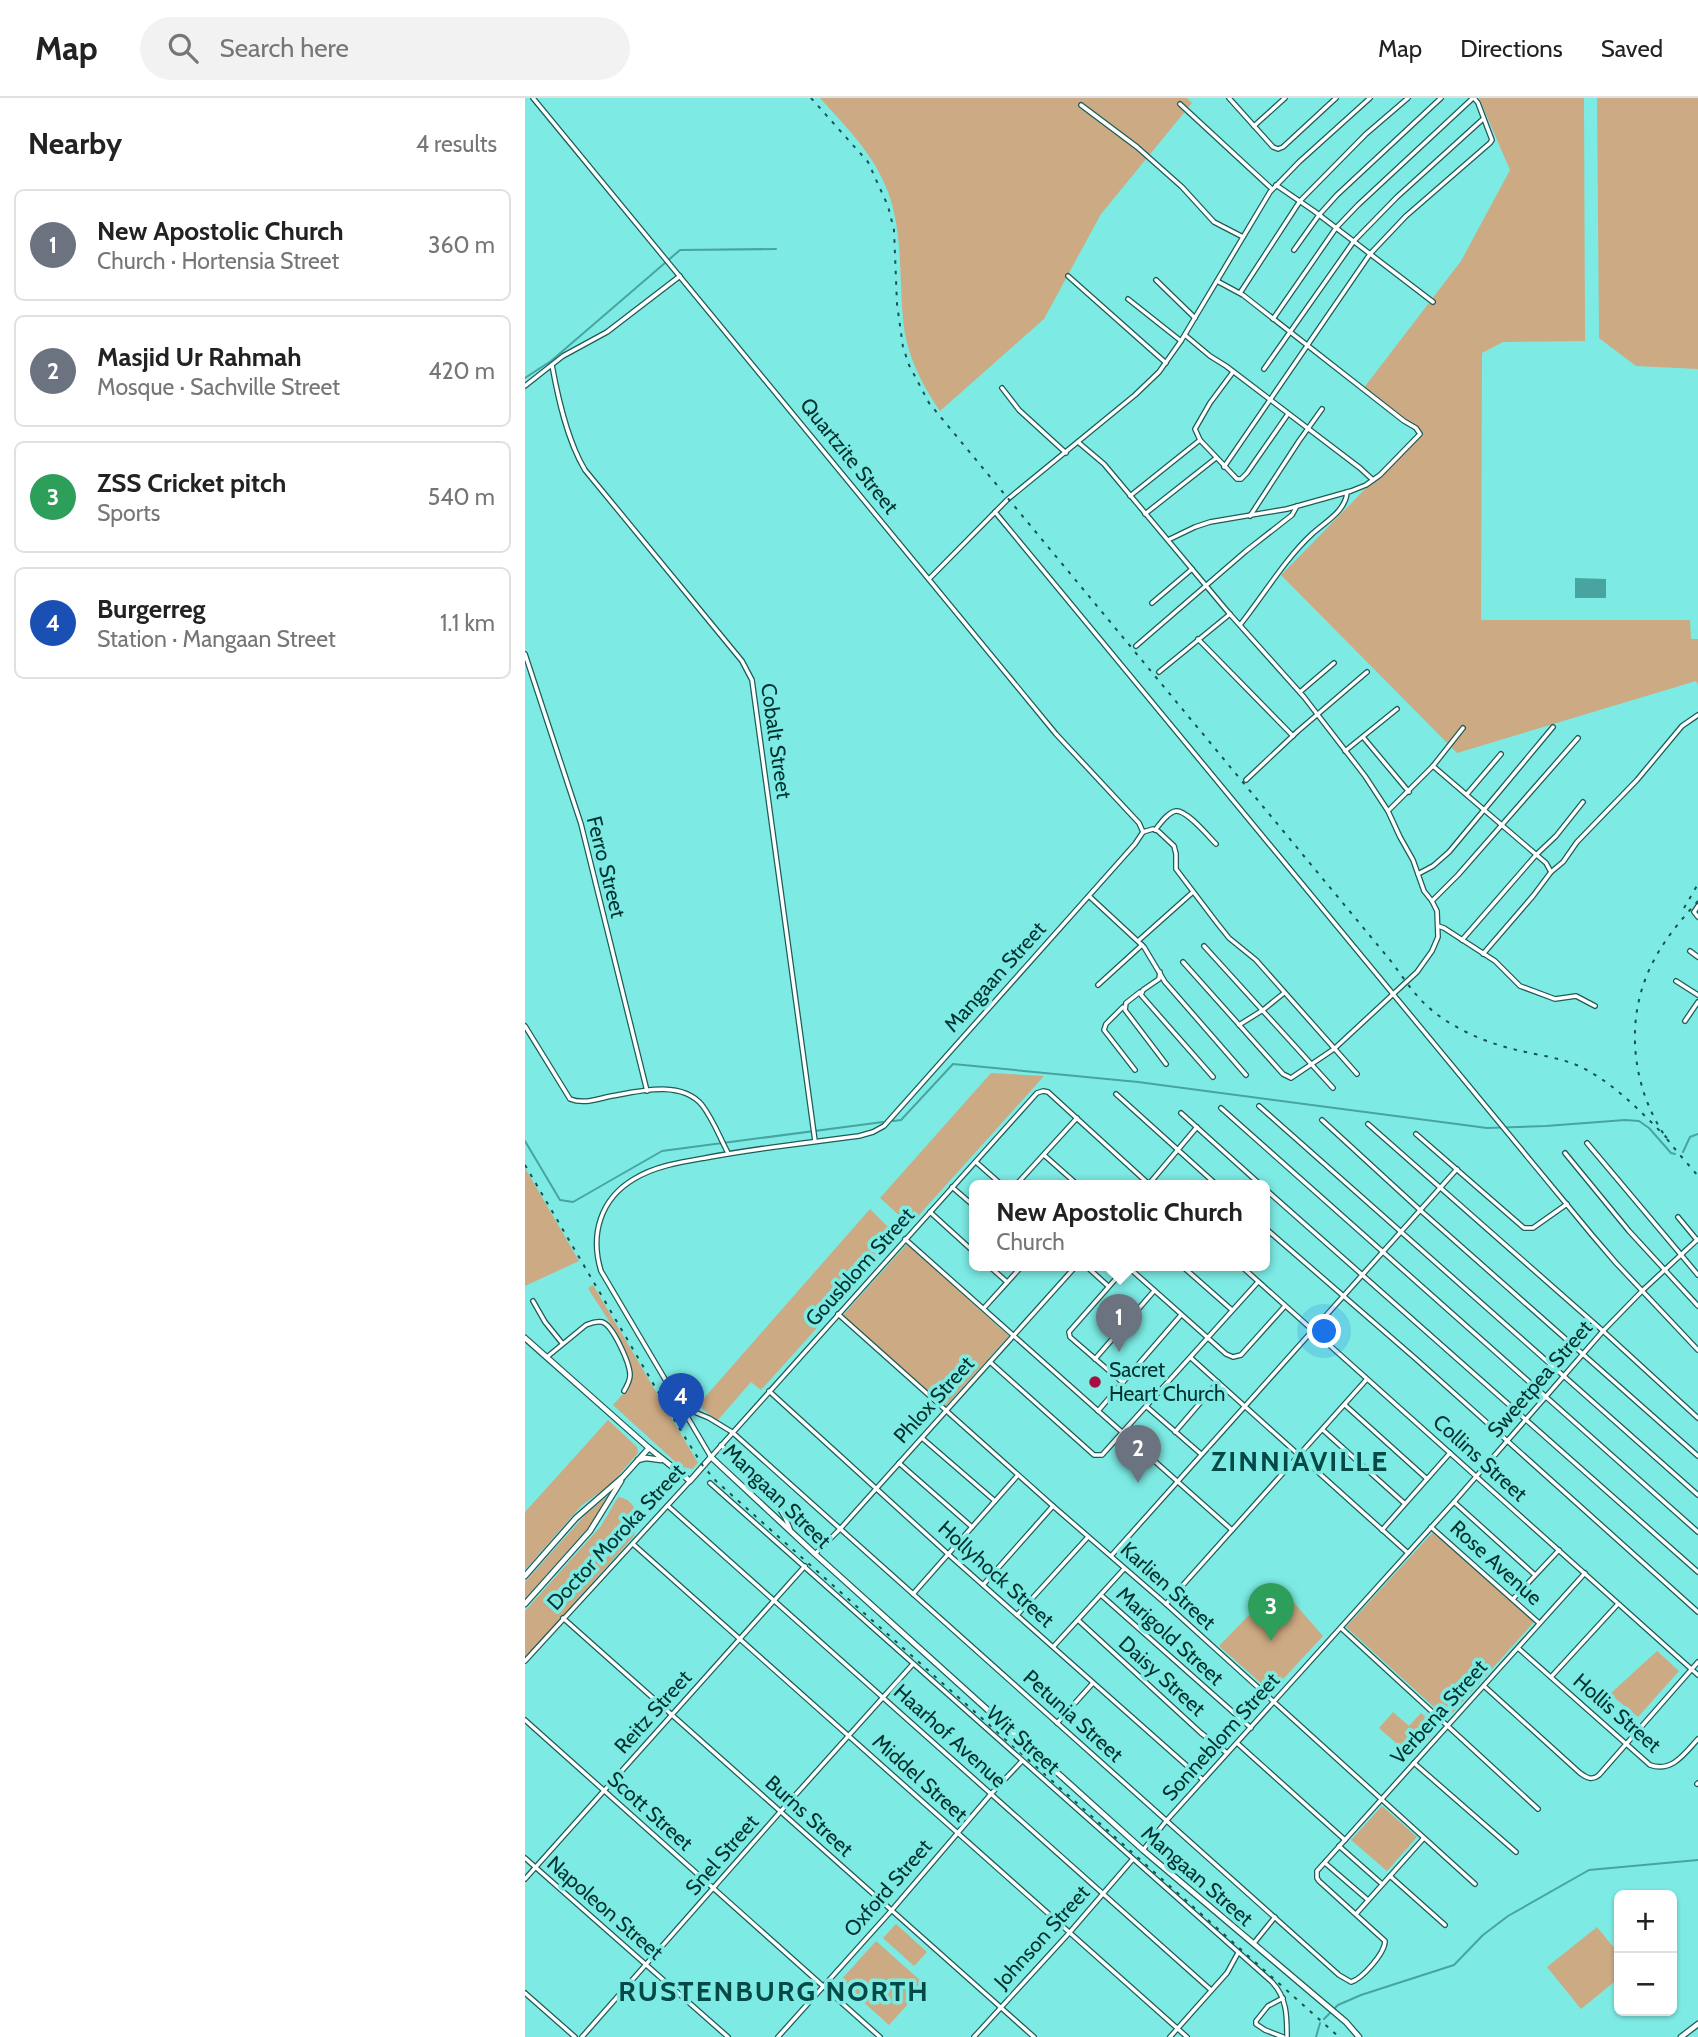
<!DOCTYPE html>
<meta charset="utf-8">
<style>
body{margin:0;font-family:Cabin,sans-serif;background:#f2f2f2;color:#222}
.controls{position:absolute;right:21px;bottom:21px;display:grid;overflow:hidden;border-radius:10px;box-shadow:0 2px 5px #0004}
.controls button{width:63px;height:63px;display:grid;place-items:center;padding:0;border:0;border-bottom:2px solid #e0e0e0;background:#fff;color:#222;font:35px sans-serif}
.you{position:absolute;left:800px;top:1234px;width:24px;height:24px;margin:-18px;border:5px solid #fff;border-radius:50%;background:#1a73e8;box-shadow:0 0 0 10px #1a73e833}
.badge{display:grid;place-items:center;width:46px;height:46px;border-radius:50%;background:#111827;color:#fff;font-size:23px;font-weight:700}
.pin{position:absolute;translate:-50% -58px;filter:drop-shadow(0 2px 4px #0008)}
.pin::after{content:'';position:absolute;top:37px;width:24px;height:21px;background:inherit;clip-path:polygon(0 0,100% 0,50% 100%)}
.popup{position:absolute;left:444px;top:1082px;width:301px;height:91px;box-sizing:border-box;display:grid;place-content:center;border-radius:10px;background:#fff;filter:drop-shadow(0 2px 5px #0005);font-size:23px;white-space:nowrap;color:#767676}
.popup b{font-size:26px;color:#222}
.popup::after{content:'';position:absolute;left:50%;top:100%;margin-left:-14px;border:14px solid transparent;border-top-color:#fff}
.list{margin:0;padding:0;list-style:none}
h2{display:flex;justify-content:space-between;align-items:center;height:91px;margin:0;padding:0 28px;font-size:30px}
h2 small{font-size:23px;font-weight:400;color:#767676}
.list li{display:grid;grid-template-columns:46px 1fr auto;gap:21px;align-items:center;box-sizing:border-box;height:112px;margin:0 14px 14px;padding:0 14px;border:2px solid #e0e0e0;border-radius:10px}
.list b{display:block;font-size:26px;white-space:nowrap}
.list p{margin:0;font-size:23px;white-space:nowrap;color:#767676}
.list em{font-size:23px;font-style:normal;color:#767676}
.icon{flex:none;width:38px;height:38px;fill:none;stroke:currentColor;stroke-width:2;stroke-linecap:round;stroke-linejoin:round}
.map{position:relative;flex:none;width:1173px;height:1939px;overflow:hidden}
header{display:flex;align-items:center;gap:42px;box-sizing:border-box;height:98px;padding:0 35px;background:#fff;border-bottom:2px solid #e0e0e0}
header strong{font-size:33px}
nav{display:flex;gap:38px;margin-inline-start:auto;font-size:24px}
.search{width:490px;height:63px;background:#f2f2f2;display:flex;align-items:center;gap:18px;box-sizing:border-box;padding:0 24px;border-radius:38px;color:#767676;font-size:26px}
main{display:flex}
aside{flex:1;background:#fff}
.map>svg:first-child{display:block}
</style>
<header>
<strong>Map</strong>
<div class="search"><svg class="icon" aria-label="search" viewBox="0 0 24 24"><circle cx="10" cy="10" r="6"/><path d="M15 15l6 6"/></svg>Search here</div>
<nav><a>Map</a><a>Directions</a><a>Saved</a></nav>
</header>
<main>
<aside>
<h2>Nearby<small>4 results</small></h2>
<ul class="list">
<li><span class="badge" style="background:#6b7280">1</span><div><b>New Apostolic Church</b><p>Church · Hortensia Street</p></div><em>360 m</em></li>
<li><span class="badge" style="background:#6b7280">2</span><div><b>Masjid Ur Rahmah</b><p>Mosque · Sachville Street</p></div><em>420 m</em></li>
<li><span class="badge" style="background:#2e9e5b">3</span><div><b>ZSS Cricket pitch</b><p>Sports</p></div><em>540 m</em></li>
<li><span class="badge" style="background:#1a4fb4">4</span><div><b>Burgerreg</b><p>Station · Mangaan Street</p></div><em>1.1 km</em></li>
</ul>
</aside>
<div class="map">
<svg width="1173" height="1939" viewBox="0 0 1173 1939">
<rect width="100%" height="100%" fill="#7debe4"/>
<g fill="#ccaa83">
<path d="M295,0H662L667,5L576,116L519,221L415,313C396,285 381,256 378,221C374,178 378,135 363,94C349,56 321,29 295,0Z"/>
<polygon points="954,0 1059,0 1060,243 978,244 957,255 956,522 1165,522 1166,541 1173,541 1173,587 1171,583 932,655 756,477 895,335 838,291 936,163 985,72"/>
<polygon points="1072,0 1173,0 1173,271 1111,268 1074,240"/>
<polygon points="466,975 519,978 385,1127 355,1100"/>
<polygon points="0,1070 54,1163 0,1188"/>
<polygon points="345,1111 367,1133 370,1143 236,1292 226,1284 192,1323 173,1307"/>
<polygon points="382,1146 484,1238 420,1309 318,1217"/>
<path d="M68,1187L173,1365L167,1371L156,1369L88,1307C94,1300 102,1293 105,1285C114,1261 75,1211 63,1190Z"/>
<polygon points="83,1322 112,1349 113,1355 86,1386 57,1407 0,1472 0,1414"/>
<polygon points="86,1395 69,1423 0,1501 0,1484 61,1416"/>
<path d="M93,1399C114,1402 113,1422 109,1438L0,1561V1513L76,1428Z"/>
<polygon points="908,1434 1009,1524 922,1621 821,1529"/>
<polygon points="754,1495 763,1498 798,1538 746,1594 694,1548 727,1514 734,1517"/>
<polygon points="1132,1553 1154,1573 1113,1619 1085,1596"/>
<polygon points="868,1614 884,1628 896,1615 913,1630 887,1659 854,1630"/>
<polygon points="857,1708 892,1739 862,1773 826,1742"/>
<polygon points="371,1826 402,1854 389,1868 358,1840"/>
<polygon points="1072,1829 1094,1856 1094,1880 1056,1911 1022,1869"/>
<polygon points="351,1843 397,1884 380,1903 383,1906 364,1927 315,1883"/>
</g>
<polygon fill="#48a49f" points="1050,480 1081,481 1081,500 1050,500"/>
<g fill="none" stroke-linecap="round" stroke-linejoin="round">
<g stroke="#48a49f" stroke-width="2">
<polyline points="0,280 26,263 155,152 251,151"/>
<polyline points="368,1023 376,1022 428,966 613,984 962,1030 1021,1028 1100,1022 1114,1023 1124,1030 1146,1055 1150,1056"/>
<polyline points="0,1043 35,1102 48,1104 137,1053 358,1024"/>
<polyline points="1158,1054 1165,1039 1173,1036"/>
<polyline points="809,1911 813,1907 836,1897 929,1867 958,1837 983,1818 1064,1772 1173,1762"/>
<polyline points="799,1921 805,1915"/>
<polyline points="791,1939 795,1925"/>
</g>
<defs>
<g id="minor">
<polyline points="8,0 531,636 614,725 618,734"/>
<polyline points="704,0 748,49 753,51 758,49 811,0"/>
<polyline points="655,6 747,91"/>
<polyline points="556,7 612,49 657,89 689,124 718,139"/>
<polyline points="729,28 760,0"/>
<polyline points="751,87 789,113 908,204"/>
<polyline points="769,152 794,117 812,97 916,0"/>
<polyline points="543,178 641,265"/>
<polyline points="631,182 670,220"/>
<polyline points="715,195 775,103 841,36 883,0"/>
<polyline points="603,201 656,243"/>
<polyline points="748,221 811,130 833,107 948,0"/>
<polyline points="660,237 685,258 701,268 835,370 848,382"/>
<path d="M27,267C33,300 42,342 60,372L217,563L227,582L290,1043"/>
<polyline points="739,271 829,143 872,99 958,21"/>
<polyline points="708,274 685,305 670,331 675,342 712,381 716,381 722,375 763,316"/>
<polyline points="0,288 38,258 82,234 155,178"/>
<polyline points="477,290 494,312 541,355"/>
<polyline points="553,344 579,366 703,514 779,599 840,678 863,713 875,739 888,762 899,793 907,803 912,813 913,839 907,853 892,874 809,951 766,980 758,976 658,864"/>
<polyline points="699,369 845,156 881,118 965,45 967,42 953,5 949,0"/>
<polyline points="605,398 675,342"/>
<polyline points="470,414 1067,1137 1091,1165 1173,1252"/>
<polyline points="620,416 691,360"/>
<polyline points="725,418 774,343 797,311"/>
<polyline points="643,442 670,429 685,424 762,411 826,393 841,387 855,377 895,336 891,330 879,323 718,197 692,183"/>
<polyline points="404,481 483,401 610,297 634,274 656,243 745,94 774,64 845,0"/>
<polyline points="627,505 667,471"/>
<path d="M715,527C739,497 759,462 787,436C800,424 821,413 822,394"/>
<polyline points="673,541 768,638"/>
<polyline points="611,548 721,453 767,417 772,408"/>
<polyline points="0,556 56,726 122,993"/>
<polyline points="634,574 705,516"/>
<polyline points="775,594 809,565"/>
<polyline points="838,639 884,694"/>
<polyline points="820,653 872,611"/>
<polyline points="908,668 1021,765 1026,774"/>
<polyline points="721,682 773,633 842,574"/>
<polyline points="942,696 976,656"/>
<polyline points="863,713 908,668 938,630"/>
<path d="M630,732C635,726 643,714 651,713C662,712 683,738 691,746"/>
<path d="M618,734L610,746L359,1028L348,1034L334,1038C282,1045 231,1050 180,1060C156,1064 130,1068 109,1081C75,1101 65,1137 76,1173L186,1359L512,995L518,993L523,994L626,1088"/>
<polyline points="618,734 628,731 633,733 649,748 651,756 651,771 692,825 704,840 731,862 832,976"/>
<polyline points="893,776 908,768 924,754 1028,629"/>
<polyline points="564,798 619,849 640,884 721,977"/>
<polyline points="907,803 933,777 1053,640"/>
<polyline points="1173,808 1169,814 1173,819"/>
<polyline points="913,828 919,830 970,863 995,888 1030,901 1051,898 1070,908"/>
<polyline points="937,842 1011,757 1031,738 1058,704"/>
<polyline points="613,843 668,794"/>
<polyline points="679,848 808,990"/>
<polyline points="1165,853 1173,859"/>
<polyline points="958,856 1008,798 1026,774 1038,764 1052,744 1112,682 1157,628 1173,617"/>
<polyline points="635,874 634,881 618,892 616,897 688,979"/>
<polyline points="1151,883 1173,897"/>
<polyline points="573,887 617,847"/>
<polyline points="615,894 601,905 600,912 641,966"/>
<polyline points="598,909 581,926 579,932 610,972"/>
<polyline points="1160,923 1173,904"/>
<polyline points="714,927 738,912 759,895"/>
<path d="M0,928L45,1001C57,1006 70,1002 82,999C111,994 155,981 177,1007C188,1021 195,1040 203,1055"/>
<polyline points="591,996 693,1088"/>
<polyline points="734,1008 1173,1397"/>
<polyline points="696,1010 1173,1434"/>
<polyline points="656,1015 737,1088"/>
<polyline points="797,1022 895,1112 1173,1358"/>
<polyline points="843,1026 1078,1233 1173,1320"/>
<polyline points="891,1036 999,1130 1008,1130 1042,1106"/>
<polyline points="1062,1045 1173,1177"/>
<polyline points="1040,1055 1104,1133 1173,1208"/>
<polyline points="519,1057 554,1088"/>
<polyline points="451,1064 478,1088"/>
<polyline points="624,1086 672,1029"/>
<polyline points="490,1088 552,1020"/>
<polyline points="427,1089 449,1108"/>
<polyline points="739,1090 1173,1474"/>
<polyline points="405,1114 449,1154"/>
<polyline points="1153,1119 1172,1142"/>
<polyline points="739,1129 891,1261 1173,1514"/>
<polyline points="380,1141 707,1432"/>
<polyline points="464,1168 482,1184"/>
<polyline points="561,1168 583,1188"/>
<polyline points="602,1168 701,1256 708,1259 716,1257 760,1208"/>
<polyline points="657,1168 707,1212"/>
<polyline points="716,1168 1173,1577"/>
<polyline points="8,1203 20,1224 37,1245"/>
<polyline points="459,1210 497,1168"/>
<polyline points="313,1216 528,1408 641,1506 950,1786"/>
<path d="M22,1259L61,1227C66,1225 72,1223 77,1224C88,1227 105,1266 105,1277C105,1283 102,1288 99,1293"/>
<polyline points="666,1260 883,1455"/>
<polyline points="570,1261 629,1193"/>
<polyline points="465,1264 569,1357 577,1357 733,1184"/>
<polyline points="597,1284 545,1239 544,1234 602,1168"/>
<polyline points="244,1293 423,1456 678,1682"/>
<polyline points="820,1307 901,1380"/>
<path d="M155,1308L184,1320L207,1334L814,1877L826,1884C837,1881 860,1855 860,1843L794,1783L792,1780V1773L1060,1475"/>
<polyline points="622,1309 676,1356"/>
<polyline points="573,1313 656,1217"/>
<polyline points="798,1332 879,1405"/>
<polyline points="650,1334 693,1284"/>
<polyline points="397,1340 470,1403"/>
<path d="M196,1347C218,1369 256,1403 265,1431"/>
<polyline points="374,1365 447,1429"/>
<path d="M185,1385L747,1884C762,1900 762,1918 762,1939"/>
<polyline points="929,1404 1010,1477"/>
<polyline points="143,1408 686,1892"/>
<polyline points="906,1429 1014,1525"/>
<polyline points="857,1432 925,1355"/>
<polyline points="108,1446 662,1939"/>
<polyline points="290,1456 315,1431 551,1168"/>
<polyline points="586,1458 932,1071"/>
<polyline points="458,1487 528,1408"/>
<polyline points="388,1496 493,1377"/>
<polyline points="576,1497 726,1630"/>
<polyline points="988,1501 1034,1452"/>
<polyline points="641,1506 842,1281"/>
<polyline points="492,1517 563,1439"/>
<polyline points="38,1520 509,1939"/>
<polyline points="553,1522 676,1635 702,1655"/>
<polyline points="816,1530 1013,1711"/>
<polyline points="529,1548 599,1471"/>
<path d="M993,1550L1125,1667C1147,1675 1160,1655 1173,1641"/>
<polyline points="0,1563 165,1383"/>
<polyline points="1026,1579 1093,1506"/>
<path d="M959,1588L1055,1675C1062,1680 1067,1683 1074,1677L1173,1564"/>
<polyline points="0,1622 355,1939"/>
<polyline points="532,1625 568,1585"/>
<polyline points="712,1645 820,1742"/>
<polyline points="889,1665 991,1754"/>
<polyline points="1172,1686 1173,1685"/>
<polyline points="814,1748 857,1786"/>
<polyline points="618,1752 642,1722 929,1404 1078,1233 1117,1193 1173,1141"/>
<polyline points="0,1760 203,1939"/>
<polyline points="800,1765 843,1802"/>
<polyline points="865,1778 920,1827"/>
<polyline points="0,1781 280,1468"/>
<polyline points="831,1816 898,1741"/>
<polyline points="729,1845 750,1819"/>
<polyline points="0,1895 50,1939"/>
<polyline points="758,1900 743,1908 731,1923 731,1926 740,1932 758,1939"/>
<polyline points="57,1939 256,1713 388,1566"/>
<polyline points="253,1939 366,1813 466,1696 497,1663"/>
<polyline points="449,1939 545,1834 608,1761"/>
<polyline points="645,1939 702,1875 713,1855"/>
</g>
<g id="tertiary">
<polyline points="0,1240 124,1350 165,1383 186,1359 290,1456 618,1752 821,1924 834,1939"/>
<polyline points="113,1362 121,1360 136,1362"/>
<polyline points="0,1478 51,1420 98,1379 124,1350"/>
<polyline points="0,1506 65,1433 96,1383"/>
</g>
<polyline id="secondary" points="1156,1939 1173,1926"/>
</defs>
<use href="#minor" stroke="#1f5b58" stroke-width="6"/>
<use href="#tertiary" stroke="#1f5b58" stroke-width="7"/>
<use href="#secondary" stroke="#1f5b58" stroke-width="7"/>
<use href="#minor" stroke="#fff" stroke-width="3.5"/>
<use href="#tertiary" stroke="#fff" stroke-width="4.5"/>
<use href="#secondary" stroke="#fff" stroke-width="4.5"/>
<g stroke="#16524f" stroke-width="2" stroke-dasharray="3.5 7" stroke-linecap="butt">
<path d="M286,0L343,64L363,108L369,132L372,206L378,249L384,267L404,305L865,862C875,875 884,889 895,901C918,926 955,943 988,951C1010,957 1035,959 1056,969C1090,986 1115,1013 1142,1040"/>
<path d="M1173,803C1155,823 1138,843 1126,868C1099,923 1107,991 1142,1041C1152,1054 1163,1066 1173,1078"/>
<polyline points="1159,810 1173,786"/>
<polyline points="0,1067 156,1333 178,1368 191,1383 814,1939"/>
</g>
</g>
<circle fill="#a60e42" stroke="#7debe4" stroke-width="2.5" cx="570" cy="1284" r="7"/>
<g text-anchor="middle" stroke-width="7" stroke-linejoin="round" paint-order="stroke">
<g font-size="21" fill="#003230" stroke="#7debe4">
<text transform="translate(324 358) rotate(51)" y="7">Quartzite Street</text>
<text transform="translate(251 643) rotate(82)" y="7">Cobalt Street</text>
<text transform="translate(81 769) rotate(76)" y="7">Ferro Street</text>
<text transform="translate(470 879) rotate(-48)" y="7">Mangaan Street</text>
<text transform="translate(335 1169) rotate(-48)" y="7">Gousblom Street</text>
<text transform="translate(1015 1281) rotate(-49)" y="7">Sweetpea Street</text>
<text transform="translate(409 1302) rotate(-48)" y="7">Phlox Street</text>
<text transform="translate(955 1360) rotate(42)" y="7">Collins Street</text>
<text transform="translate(252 1398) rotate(44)" y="7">Mangaan Street</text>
<text transform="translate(91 1439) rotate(-47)" y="7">Doctor Moroka Street</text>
<text transform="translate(971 1465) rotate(42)" y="7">Rose Avenue</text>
<text transform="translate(471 1476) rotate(42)" y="7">Hollyhock Street</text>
<text transform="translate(643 1488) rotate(42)" y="7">Karlien Street</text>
<text transform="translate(645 1538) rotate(42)" y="7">Marigold Street</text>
<text transform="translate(637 1578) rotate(42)" y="7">Daisy Street</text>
<text transform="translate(128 1614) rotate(-48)" y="7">Reitz Street</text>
<text transform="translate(914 1614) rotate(-48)" y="7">Verbena Street</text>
<text transform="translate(1092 1615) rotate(41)" y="7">Hollis Street</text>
<text transform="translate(548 1618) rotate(42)" y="7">Petunia Street</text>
<text transform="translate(425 1638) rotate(42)" y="7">Haarhof Avenue</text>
<text transform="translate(696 1639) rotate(-48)" y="7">Sonneblom Street</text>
<text transform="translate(498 1642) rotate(42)" y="7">Wit Street</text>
<text transform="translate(395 1680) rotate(42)" y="7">Middel Street</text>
<text transform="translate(125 1713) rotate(42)" y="7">Scott Street</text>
<text transform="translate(284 1718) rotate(42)" y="7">Burns Street</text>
<text transform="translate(197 1757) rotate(-49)" y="7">Snel Street</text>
<text transform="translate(672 1778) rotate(41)" y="7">Mangaan Street</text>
<text transform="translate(363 1790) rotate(-49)" y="7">Oxford Street</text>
<text transform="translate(80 1810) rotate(41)" y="7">Napoleon Street</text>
<text transform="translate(517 1839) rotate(-48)" y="7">Johnson Street</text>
</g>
<g font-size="21" fill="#003230" stroke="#7debe4" text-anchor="start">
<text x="584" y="1279">Sacret<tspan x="584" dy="24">Heart Church</tspan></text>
</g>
<g font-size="28" font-weight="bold" letter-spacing="2" fill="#054946" stroke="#7debe4">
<text x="775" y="1373">ZINNIAVILLE</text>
<text x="249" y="1903">RUSTENBURG NORTH</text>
</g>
</g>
</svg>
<div class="controls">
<button>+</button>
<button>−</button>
</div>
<div class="you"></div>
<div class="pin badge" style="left:594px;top:1254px;background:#6b7280">1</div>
<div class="popup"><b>New Apostolic Church</b>Church</div>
<div class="pin badge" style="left:613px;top:1385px;background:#6b7280">2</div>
<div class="pin badge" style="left:746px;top:1543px;background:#2e9e5b">3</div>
<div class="pin badge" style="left:156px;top:1333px;background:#1a4fb4">4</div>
</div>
</main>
